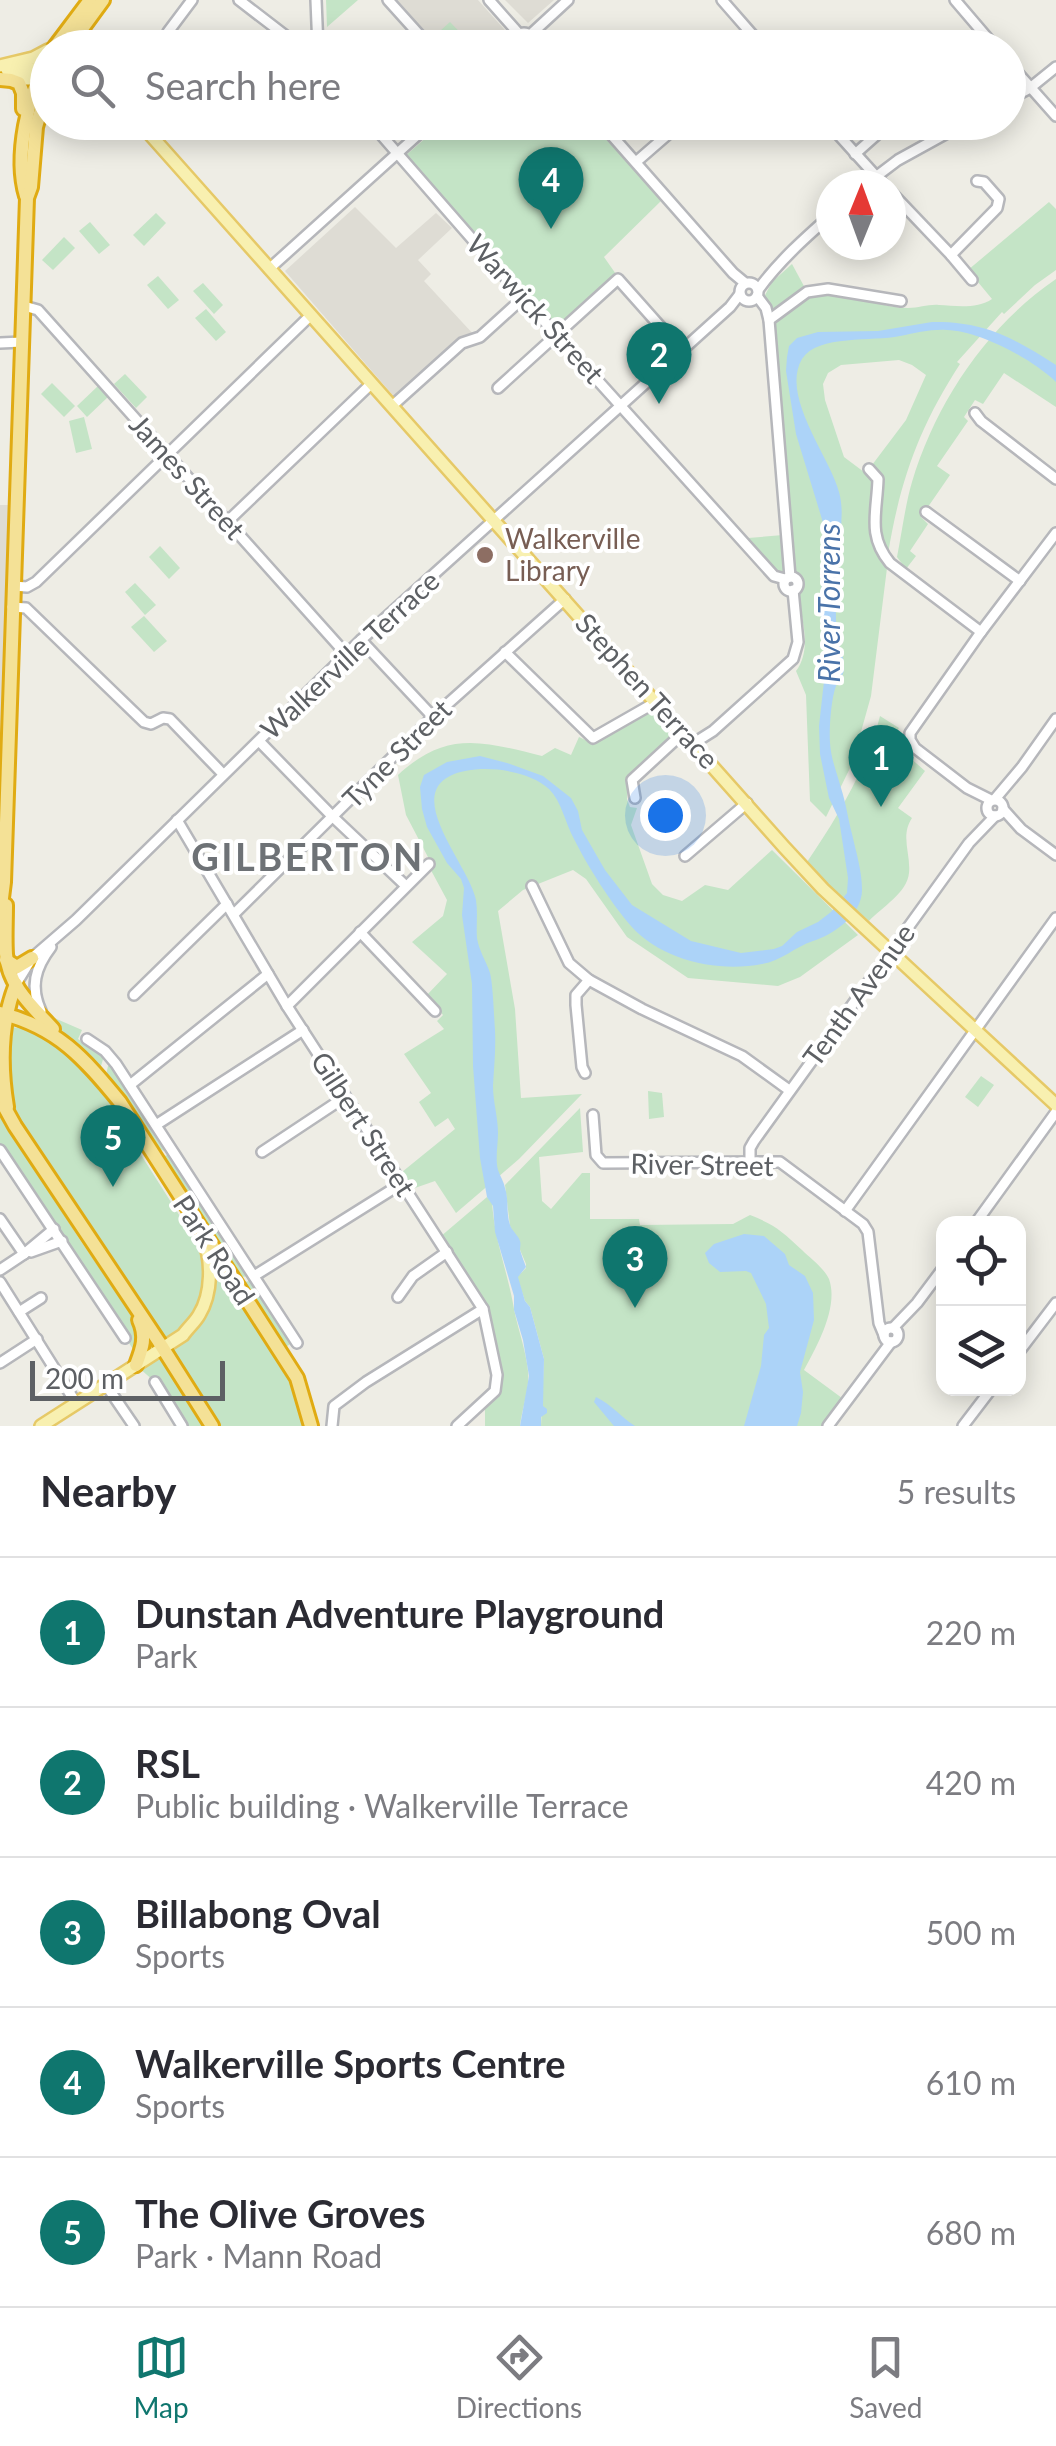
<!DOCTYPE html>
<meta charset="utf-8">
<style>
body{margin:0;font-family:Lato,sans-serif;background:#f7f7f7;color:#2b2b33}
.controls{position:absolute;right:30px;bottom:30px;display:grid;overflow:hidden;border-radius:20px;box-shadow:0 5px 25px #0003}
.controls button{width:90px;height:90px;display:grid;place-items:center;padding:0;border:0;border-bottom:2px solid #e1e1e2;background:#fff;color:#2b2b33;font:50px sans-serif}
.compass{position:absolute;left:816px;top:170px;width:90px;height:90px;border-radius:50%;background:#fff;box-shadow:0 5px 25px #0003;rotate:1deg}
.scale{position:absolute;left:30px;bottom:25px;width:195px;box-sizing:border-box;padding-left:10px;border:5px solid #5d6064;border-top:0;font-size:28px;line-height:35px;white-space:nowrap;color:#5d6064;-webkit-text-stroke:8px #fff;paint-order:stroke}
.you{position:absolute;left:665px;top:815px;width:35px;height:35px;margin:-25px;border:8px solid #fff;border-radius:50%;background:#1a73e8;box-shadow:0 0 0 15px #1a73e833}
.badge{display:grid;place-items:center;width:65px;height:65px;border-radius:50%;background:#0f766e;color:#fff;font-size:32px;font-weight:700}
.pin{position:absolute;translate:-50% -82px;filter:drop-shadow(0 2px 5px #0008)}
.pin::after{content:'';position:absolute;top:52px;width:35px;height:30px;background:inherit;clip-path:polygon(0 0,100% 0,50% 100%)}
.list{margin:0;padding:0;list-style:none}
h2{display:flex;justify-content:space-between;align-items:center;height:130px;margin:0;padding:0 40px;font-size:42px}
h2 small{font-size:32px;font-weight:400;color:#7c7c81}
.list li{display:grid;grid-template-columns:65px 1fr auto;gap:30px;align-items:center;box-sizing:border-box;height:150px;padding:0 40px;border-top:2px solid #e1e1e2}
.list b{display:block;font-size:38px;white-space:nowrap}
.list p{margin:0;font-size:32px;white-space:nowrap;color:#7c7c81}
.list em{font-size:32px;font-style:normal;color:#7c7c81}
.icon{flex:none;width:55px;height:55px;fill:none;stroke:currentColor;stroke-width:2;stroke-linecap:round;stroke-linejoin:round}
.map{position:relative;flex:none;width:1056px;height:1426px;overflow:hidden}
.search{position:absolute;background:#fff;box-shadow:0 5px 25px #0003;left:30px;right:30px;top:30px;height:110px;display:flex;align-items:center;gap:25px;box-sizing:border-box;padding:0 35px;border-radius:55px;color:#7c7c81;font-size:38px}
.sheet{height:880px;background:#fff}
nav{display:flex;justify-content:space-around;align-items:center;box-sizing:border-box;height:140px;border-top:2px solid #e1e1e2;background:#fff;font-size:28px;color:#7c7c81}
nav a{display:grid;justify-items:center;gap:5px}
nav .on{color:#0f766e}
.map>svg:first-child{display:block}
</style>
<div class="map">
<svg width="1056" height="1426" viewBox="0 0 1056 1426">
<rect width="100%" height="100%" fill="#eeede5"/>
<g fill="#dedcd4">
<polygon points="393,0 478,0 512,38 502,47 431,47 426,42 429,39"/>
<polygon points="505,0 554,0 528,23"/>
<polygon points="355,207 396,248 436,213 452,228 418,260 431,274 424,281 475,336 397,400 285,271"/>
<polygon points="0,505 16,505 8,751 0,751"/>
</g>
<g fill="#c4e4c6">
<polygon points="326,0 358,0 327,27"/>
<polygon points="450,22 474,47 437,47 430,40"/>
<polygon points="443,123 591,123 662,200 604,257 618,277 558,329 405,156"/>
<path d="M1049,202L1056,209V270L1035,285L1004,314L1002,312L957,362L960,364C919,427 900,481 888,554C882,544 879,533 878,522C878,499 892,485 869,469L906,420L926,375L912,365L899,360L841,365L828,373L823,384L825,400L844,457L872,478L875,485L870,527L872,544L887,568L871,696L852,764L826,817L810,801L806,695L796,671C813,648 801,617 797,590L799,581L794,574L788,485L772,327C783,318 795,303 809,298C841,286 876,308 908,308C919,308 929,304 939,305C956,306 978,309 992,299L968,270Z"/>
<polygon points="156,213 166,223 144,246 133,235"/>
<polygon points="90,222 110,245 99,254 79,231"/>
<polygon points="64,237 75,248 53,270 42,260"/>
<polygon points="792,264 805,288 779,309 773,308 764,297 772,282"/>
<polygon points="158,276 179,300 168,309 147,285"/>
<path d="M1056,279V407L1004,373L983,404L975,400L964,417L968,421L937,466L950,475L921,517L928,524L910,551L916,556L906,569L897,557C902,532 905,506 912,482C936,402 987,326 1056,279Z"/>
<polygon points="203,283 223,305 214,314 193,291"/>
<polygon points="206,309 226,332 216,341 195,318"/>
<polygon points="125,374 147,397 136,408 114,384"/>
<polygon points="52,383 75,406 64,417 41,394"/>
<polygon points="99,385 109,396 87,417 77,406"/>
<polygon points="84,417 92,449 76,453 69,421"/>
<polygon points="783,535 787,573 780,575 770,567 748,538"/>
<polygon points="160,546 180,568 169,579 149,557"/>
<polygon points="135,583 156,605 145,615 125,592"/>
<polygon points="144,616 167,641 154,652 131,627"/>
<path d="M650,709L675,737L628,778L627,799L630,807L637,808L631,825L652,884L663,895L682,901L705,885L728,890L772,850L858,935L800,977L778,986L688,978L627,937L586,879L573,870L523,890L498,911L515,1009L521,1098L582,1094L519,1159L456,1213L435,1181L412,1189L402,1172L455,1129L448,1118L435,1127L419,1102L431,1093L404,1054L444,1029L437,1021L443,1015L426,996L447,974L412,942L443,916L447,900L426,861L429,859L406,815L398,775C447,729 484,742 542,756L555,748L571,755L579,737L592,743Z"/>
<path d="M880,716L899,728L891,741L925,771L898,808L912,818C900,836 911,854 909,873C907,893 882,907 869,921L824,882L807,862C837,818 867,768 880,716Z"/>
<polygon points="52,1017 82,1030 78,1039 104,1056 101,1066 96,1066 51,1019"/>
<path d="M19,1024C60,1040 113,1084 124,1128L202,1251C208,1293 200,1316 164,1341L14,1111L6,1080L9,1026L17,1028Z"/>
<polygon points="108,1066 113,1066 164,1143 164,1151 156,1147 106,1075"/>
<polygon points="981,1076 994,1085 978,1107 965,1097"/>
<polygon points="648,1091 662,1093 664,1117 649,1119"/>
<path d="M580,1108L583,1152L539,1157L542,1201L551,1209L582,1173H590V1219H639L640,1225L733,1224L750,1215C775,1225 782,1231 802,1250C810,1258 824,1268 829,1279C839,1307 817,1346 804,1370L846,1401L827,1426H541L544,1359L530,1307L525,1301L517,1277L526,1268V1264L510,1226L505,1185Z"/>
<polygon points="0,1114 80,1240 140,1327 139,1358 0,1150"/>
<polygon points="171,1154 251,1276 239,1277 161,1157"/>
<path d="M487,1197L492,1201C494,1239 508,1273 514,1309C518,1330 526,1350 528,1371C530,1389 522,1408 520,1426H485V1407L496,1398L501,1386L491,1316L440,1237Z"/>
<polygon points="215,1265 295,1380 309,1426 214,1426 168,1348 211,1298"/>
<polygon points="249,1281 254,1282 293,1342 286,1347 245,1282"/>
<polygon points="159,1352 182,1391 194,1403 208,1426 185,1426 155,1382 138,1367"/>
</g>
<g fill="#acd3f8">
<path d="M932,322C985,321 1013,338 1056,365V382C1032,359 980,331 947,330C931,329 916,333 900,336C873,342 818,334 802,359C780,396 830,457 839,492C845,513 839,536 839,557C838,582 834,609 837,633C838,645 845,657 844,670C843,676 838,681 836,686C831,699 829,729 830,743C831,759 837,773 841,788C846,803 848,819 852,834C856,852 862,871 862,890C862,915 833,935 813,941C795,947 781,961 762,964C718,973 661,960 631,926C611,903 588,867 574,839C565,823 562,802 549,789C528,769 476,763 450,776C405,798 470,867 476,900C478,913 476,926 477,938C479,951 486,961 490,973C493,984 494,1017 495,1030C496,1049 494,1067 493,1086C493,1102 498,1117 498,1133C498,1145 495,1159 498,1170C500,1176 504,1182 505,1188C509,1200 506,1213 510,1225C512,1231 518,1235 520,1241C521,1244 520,1247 520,1250C522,1256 524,1262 526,1267L518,1277L525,1301L530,1307L544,1359L543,1406L547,1409V1413L541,1417V1426H520L529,1376L523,1340L514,1310V1296L495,1232L493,1206L487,1197L480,1158L473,1066L472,984L462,915L464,888L461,879L447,863L427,827L422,809L420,787L424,775L447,762L480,756L507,763L543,776L571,798L578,811L582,830L605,870L632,905L691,941L741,953L774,949L782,946L797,932L818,922L831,912L847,893L848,878L839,819L829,798L820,754L819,726L826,663L821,620L822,570L828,539L796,434L786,371L787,357L789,346L797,338L818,332L878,331Z"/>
<polygon points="744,1234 764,1236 785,1254 789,1265 805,1276 813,1293 814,1320 800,1372 803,1392 801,1413 797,1426 744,1426 761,1366 764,1335 769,1328 766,1304 751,1273 746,1271 720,1272 709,1263 705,1253 714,1244"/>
<path d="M596,1397C611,1404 621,1417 635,1426H614L594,1402Z"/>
</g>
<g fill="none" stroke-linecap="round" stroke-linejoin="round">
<defs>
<g id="minor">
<polyline points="239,0 295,43 295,48"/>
<polyline points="316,0 318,48"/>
<polyline points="388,0 424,40"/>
<polyline points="489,0 520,35"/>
<polyline points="722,0 764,48"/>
<polyline points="955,0 996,48"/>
<circle cx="524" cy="40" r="7"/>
<polyline points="530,35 568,0"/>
<polyline points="161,48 168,32 192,0"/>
<polyline points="1008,62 1056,116"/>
<polyline points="1008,100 1030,88 1056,67"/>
<polyline points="370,122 527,302 774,576 785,579"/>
<polyline points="600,122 733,273 745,283"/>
<polyline points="827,122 884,185"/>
<polyline points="855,154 891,122"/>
<polyline points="636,162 682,122"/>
<polyline points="865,185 898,160 967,122"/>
<polyline points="891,192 951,255 972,280"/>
<polyline points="951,255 997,208 999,199 984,182 977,181"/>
<polyline points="269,269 432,122"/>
<circle cx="749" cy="292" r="9"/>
<path d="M758,290C779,261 805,238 831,215"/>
<polyline points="757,296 766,308 769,320 790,577"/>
<polyline points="24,306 38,310 346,654"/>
<polyline points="769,320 807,292 828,289 901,301"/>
<polyline points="0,343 22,342"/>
<polyline points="498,388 618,279 682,351"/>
<polyline points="392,406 462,343 480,337 523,298"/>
<polyline points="975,413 981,421 1056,479"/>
<path d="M869,469L878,479C877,513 867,535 890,563L981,632"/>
<polyline points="926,512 1020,581"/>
<polyline points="228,521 372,383"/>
<circle cx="791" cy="584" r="7"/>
<polyline points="13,586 27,587 36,582 311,315"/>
<polyline points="12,607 26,608 144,722 151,724 163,718 170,719 223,774"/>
<polyline points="361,640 433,717"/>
<polyline points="505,652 593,738 656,702"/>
<polyline points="259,741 333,817 406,886"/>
<polyline points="694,743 713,731 793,659 798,642 793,590"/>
<polyline points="635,798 632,780 684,732"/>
<polyline points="995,799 1022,767 1056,719"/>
<circle cx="995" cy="808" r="8"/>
<polyline points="991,800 967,788 915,748 910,740 910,733 981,632 1056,533"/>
<polyline points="1003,809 1021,829 1056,855"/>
<polyline points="177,820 287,1006 483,1309 497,1375 495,1391 457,1426"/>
<polyline points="685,856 747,803"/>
<polyline points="532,886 569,963 589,980 642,1009 742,1056 789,1090"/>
<polyline points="234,914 433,717 565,599"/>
<polyline points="360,932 435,1011"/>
<polyline points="16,984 32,958 76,920 361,640 730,307 740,294"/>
<polyline points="134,995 227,904"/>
<polyline points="287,1006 429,864"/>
<path d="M41,1011C30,987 35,968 51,947"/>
<polyline points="87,1039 105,1051 116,1064 297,1343"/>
<polyline points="585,1073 582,1067 576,1005 576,995 589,980"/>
<polyline points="130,1085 268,974"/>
<polyline points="593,1115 596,1155 603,1163 780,1162 863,1224 868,1232 879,1323 884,1335"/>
<polyline points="156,1125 303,1030"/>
<polyline points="0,1150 125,1338"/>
<polyline points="262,1152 345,1097"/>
<polyline points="750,1161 750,1148 754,1141 969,843 995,816"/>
<polyline points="845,1211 1056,918"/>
<polyline points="0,1219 24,1254"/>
<polyline points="975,1224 1056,1112"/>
<polyline points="31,1252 62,1241"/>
<polyline points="0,1270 24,1254 54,1229"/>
<polyline points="254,1276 401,1184"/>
<polyline points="0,1282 76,1403"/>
<polyline points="398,1297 413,1276 447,1252"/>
<polyline points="19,1312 41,1298"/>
<polyline points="893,1328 917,1303 944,1267"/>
<circle cx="891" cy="1335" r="7"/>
<polyline points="1018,1353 1056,1303"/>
<polyline points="0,1363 37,1339"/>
<polyline points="155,1382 182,1426"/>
<polyline points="106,1385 134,1426"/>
<polyline points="332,1426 334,1406 366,1382 483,1309"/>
<polyline points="828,1426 891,1342"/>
<polyline points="963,1426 992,1388"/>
</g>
<g id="major">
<polyline points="0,66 33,58 48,50"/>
<polyline points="7,70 48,68"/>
<polyline points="9,79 48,79"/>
<polyline points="139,122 784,847 823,889 1056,1105"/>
<path d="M41,1426L183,1335C188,1328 195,1322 199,1315C212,1294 213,1259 202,1237"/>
</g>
<g id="highway">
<polyline points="54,48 90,0"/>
<polyline points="68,48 103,0"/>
<polyline points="0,79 11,80 19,83 23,93 23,109"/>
<path d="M26,196C14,156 28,95 48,58"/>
<path d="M6,905C6,921 5,938 6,954C8,986 33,1007 53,1029"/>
<polyline points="0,914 4,882 27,198 31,187 36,127 48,86"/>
<polyline points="6,960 17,967 32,958"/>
<path d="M0,1013C57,1027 84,1058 120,1102L297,1378L311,1426"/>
<polyline points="0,1099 15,1126 159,1342 212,1426"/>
<path d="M7,1107C0,1065 0,1024 16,984"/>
<path d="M136,1365C142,1349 147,1337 139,1320"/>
</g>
</defs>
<use href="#minor" stroke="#b6b7bb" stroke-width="14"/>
<use href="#major" stroke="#e6c967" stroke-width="16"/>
<use href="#highway" stroke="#e0ab13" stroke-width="18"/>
<use href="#minor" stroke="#fff" stroke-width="9"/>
<use href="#major" stroke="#f8f0b0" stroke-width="11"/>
<use href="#highway" stroke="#f4e196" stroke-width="12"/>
</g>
<circle fill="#8d6e63" stroke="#fff" stroke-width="4" cx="485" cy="555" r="10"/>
<g text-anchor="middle" stroke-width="8" stroke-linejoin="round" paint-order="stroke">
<g font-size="28" fill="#5d6064" stroke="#fff">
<text transform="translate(535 309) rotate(48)" y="10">Warwick Street</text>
<text transform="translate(187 477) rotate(48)" y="10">James Street</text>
<text transform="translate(350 655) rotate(-43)" y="10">Walkerville Terrace</text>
<text transform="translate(647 691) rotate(48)" y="10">Stephen Terrace</text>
<text transform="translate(397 754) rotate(-45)" y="10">Tyne Street</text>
<text transform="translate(859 995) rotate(-54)" y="10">Tenth Avenue</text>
<text transform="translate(363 1124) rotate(57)" y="10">Gilbert Street</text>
<text transform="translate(702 1165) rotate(1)" y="10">River Street</text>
<text transform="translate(214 1250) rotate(57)" y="10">Park Road</text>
</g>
<g font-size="28" fill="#785e54" stroke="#fff" text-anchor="start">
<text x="505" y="549">Walkerville<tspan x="505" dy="32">Library</tspan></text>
</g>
<g font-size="30" font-style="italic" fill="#4a73a9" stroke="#fff">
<text transform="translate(830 603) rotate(-90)" y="10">River Torrens</text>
</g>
<g font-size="38" font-weight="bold" letter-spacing="2.5" fill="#6e7276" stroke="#fff">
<text x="308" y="871">GILBERTON</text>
</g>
</g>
</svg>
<div class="controls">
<button><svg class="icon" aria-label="locate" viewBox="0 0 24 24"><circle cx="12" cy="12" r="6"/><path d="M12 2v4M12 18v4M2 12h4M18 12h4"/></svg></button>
<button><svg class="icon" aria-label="layers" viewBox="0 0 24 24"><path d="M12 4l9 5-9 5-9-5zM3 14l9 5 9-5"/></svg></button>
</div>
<svg class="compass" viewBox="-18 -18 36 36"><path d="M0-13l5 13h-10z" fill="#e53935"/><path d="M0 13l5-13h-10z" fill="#7c7c81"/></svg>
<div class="scale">200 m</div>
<div class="you"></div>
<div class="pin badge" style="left:881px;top:807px">1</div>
<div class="pin badge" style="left:659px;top:404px">2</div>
<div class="pin badge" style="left:635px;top:1308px">3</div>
<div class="pin badge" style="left:551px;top:229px">4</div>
<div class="pin badge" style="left:113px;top:1187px">5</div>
<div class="search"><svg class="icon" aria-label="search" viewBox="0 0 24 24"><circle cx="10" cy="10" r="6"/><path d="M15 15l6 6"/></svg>Search here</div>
</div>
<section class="sheet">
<h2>Nearby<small>5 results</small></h2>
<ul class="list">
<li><span class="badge">1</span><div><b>Dunstan Adventure Playground</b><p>Park</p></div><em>220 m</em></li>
<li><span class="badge">2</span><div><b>RSL</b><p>Public building · Walkerville Terrace</p></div><em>420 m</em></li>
<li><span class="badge">3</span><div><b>Billabong Oval</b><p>Sports</p></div><em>500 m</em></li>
<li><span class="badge">4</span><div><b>Walkerville Sports Centre</b><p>Sports</p></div><em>610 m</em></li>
<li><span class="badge">5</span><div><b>The Olive Groves</b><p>Park · Mann Road</p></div><em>680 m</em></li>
</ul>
</section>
<nav>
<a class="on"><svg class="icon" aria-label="map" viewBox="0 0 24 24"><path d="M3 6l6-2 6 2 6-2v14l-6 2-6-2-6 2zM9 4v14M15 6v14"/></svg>Map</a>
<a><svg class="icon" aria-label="directions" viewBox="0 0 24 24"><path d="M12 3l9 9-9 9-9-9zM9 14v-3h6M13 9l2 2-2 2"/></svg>Directions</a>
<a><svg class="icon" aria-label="saved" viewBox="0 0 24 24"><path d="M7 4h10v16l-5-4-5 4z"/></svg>Saved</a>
</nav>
